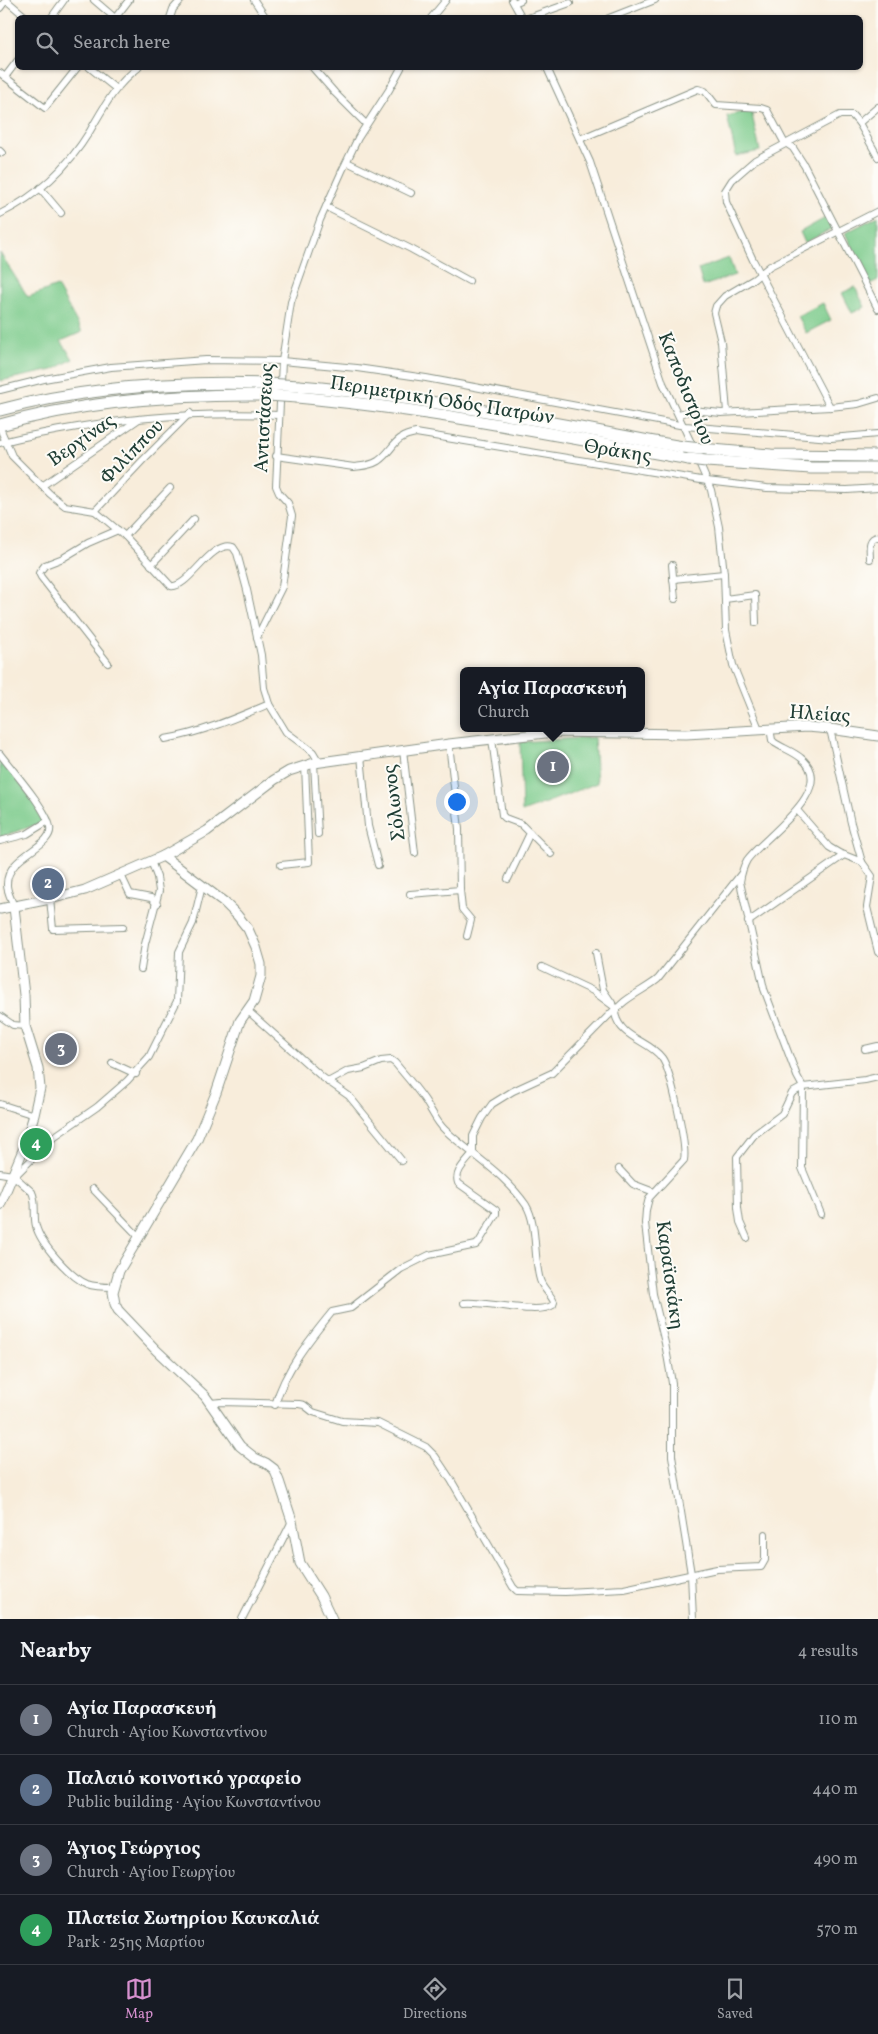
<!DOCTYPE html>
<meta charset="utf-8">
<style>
body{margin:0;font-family:Vollkorn,serif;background:#242831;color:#f1f3f6}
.you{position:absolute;left:456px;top:801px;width:18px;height:18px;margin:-12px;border:4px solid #fff;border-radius:50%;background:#1a73e8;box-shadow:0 0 0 8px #1a73e833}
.badge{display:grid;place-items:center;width:32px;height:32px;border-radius:50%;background:#d690ce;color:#fff;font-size:16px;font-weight:700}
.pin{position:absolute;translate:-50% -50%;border:2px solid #fff;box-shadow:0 1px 5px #0006}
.popup{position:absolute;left:460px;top:667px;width:185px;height:65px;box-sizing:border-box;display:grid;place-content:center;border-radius:8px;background:#171b24;filter:drop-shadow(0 1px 4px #0005);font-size:16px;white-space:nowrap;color:#9ea1a6}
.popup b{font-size:19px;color:#f1f3f6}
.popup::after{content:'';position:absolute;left:50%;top:100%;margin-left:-10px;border:10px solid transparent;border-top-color:#171b24}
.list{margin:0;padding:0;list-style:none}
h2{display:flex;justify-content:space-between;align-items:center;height:65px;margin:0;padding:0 20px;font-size:21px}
h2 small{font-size:16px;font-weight:400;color:#9ea1a6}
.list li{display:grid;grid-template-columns:32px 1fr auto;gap:15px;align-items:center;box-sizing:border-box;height:70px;padding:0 20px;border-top:1px solid #363941}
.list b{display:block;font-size:19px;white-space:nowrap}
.list p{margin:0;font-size:16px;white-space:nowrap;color:#9ea1a6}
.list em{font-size:16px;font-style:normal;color:#9ea1a6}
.icon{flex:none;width:28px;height:28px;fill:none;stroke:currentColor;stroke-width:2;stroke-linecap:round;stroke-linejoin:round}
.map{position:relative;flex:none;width:878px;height:1619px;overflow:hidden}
.search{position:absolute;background:#171b24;box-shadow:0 1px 4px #0004;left:15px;right:15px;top:15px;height:55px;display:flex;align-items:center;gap:12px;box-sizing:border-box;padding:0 18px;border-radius:8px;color:#9ea1a6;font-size:19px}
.sheet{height:345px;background:#171b24}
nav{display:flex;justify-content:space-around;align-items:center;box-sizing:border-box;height:70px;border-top:1px solid #363941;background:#171b24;font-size:14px;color:#9ea1a6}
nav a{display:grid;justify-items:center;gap:2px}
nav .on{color:#d690ce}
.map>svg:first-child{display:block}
</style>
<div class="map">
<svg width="878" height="1619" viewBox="0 0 878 1619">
<rect width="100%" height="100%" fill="#fdfcf7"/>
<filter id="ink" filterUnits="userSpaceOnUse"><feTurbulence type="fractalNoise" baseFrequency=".02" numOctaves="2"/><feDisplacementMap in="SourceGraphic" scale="10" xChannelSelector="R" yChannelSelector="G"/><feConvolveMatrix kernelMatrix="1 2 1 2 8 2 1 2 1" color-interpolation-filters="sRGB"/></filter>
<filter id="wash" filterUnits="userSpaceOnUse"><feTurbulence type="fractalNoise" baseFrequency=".0096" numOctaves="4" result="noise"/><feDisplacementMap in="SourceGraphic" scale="20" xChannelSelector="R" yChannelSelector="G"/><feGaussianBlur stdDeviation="1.12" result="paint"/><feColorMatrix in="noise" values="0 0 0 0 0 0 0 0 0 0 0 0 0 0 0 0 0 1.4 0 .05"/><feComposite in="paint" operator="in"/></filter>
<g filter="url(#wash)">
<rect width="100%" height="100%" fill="#f8eddb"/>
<g fill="#7aca8a" stroke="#4c845f">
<polygon points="751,110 760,151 736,156 727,116"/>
<polygon points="878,216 878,280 870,284 845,233"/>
<polygon points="827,217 833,228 805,243 800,232"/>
<polygon points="0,253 28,297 57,286 82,332 61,341 73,359 53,370 0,381"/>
<polygon points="729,258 735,275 703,286 698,269"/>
<polygon points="855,287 865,307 852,313 842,293"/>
<polygon points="823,303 831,320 806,333 797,316"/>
<polygon points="594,737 597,783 522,812 520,742"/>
<polygon points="0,758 38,806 47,821 0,837"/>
<polygon points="32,1130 49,1139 33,1155 26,1149"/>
</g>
</g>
<g filter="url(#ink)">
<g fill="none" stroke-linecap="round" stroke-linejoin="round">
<defs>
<g id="street">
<polyline points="94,0 115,18"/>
<polyline points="254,0 266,18"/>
<polyline points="512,0 522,18"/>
<polyline points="514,3 521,0"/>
<polyline points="0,8 6,0 27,18"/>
<polyline points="51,18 64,0"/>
<polyline points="115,18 129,0"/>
<polyline points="170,18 173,9 181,0"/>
<polyline points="431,18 446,0"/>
<polyline points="528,18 570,3"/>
<polyline points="609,18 655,0"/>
<polyline points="90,68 115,88"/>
<polyline points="313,68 335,93 366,124"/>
<polyline points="547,68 590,162 663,383 694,449"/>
<polyline points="0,73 45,108 77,68"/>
<polyline points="5,77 18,60"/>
<polyline points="859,123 878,157"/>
<polyline points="580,139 698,89 705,91 716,105 761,108 767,110 784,142 793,148 804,165 878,309"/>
<polyline points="0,151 2,153"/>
<polyline points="347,162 411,193"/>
<polyline points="40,188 61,213"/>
<polyline points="326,207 411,249 469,281"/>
<path d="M0,214C37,196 68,167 90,131C104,107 115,85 138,68"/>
<polyline points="0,390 44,379 111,367 206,360 282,361 357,368 426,378 685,426 831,438 878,434"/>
<polyline points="830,407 753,260 726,202 725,191 732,180 755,160 840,115 852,115 859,123 878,107"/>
<polyline points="727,412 721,342 714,313 716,306 725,296 754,279 770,266 878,211"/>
<polyline points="679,414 693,410 721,413 830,407 858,404 878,398"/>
<path d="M0,428L12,456L50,494L65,506L95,511L125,536L171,586C189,589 210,540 233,547L237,553L247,590L261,655L264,688L269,704L286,732L313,752L319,762"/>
<path d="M0,443C19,437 40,434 60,430C134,416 203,412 279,415"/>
<path d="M276,456L354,467C362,466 370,466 378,461C395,449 392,437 416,433L707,481L767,488L847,490L878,488"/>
<polyline points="697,458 711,490 719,527 724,574 726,630 733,665 759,729"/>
<polyline points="42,486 139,419"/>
<polyline points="95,511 142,461 190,413"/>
<polyline points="125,536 170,488"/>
<path d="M870,559C870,550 867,538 878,537"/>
<polyline points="151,565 194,519"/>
<polyline points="672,565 675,599"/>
<polyline points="673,579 724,574"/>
<polyline points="725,599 755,595 756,623"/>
<polyline points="257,637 282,587 292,516 288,503 279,493 276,486 282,361 291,302 320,220 342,171 358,138 389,90 401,68"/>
<polyline points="108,663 41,577 39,573 45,565 63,558 88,543 118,530"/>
<path d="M770,728L772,740L775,743C783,748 794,752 801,758C840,789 762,838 747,860C743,867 741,875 740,882L764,989L797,1076L803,1087L802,1168L821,1214"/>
<polyline points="830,729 851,823 862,862 872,876 867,907 878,952"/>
<path d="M165,739C201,733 236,718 269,704"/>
<polyline points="492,739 502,815 505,818 521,824 530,833 508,879"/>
<polyline points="403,750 415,853"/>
<path d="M0,754C13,771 46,808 50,827C54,847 6,855 7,885C7,892 12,900 14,907"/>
<polyline points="361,756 368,826 378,865"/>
<polyline points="314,763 318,834"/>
<polyline points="797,810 829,847 839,853 862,862"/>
<polyline points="530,833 551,854"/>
<polyline points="0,841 27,834 48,821"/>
<polyline points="281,865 309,862 305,765"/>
<polyline points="121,875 130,894 151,898 157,904"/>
<polyline points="460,890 462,909 471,920 467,936"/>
<polyline points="410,894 460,890 459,829 449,744"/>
<polyline points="50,899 53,929 123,927"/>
<polyline points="748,922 844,855"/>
<polyline points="596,953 603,990 612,1003"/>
<polyline points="542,967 593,991 616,1008"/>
<polyline points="141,969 145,944 159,891 157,877 151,861"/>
<polyline points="247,1010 322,1077 349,1096 402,1161"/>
<polyline points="0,1016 13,1025 25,1026"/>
<polyline points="865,1049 878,1046"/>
<polyline points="112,1063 136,1074"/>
<path d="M328,1082L348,1071L364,1068L381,1061L391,1060L395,1063C405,1075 415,1086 424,1099C431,1109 436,1122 445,1130C472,1155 505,1174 526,1205C538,1225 533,1256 540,1280C543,1289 550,1293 554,1302L553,1305C537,1316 485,1300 464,1303"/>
<polyline points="0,1104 34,1115"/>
<polyline points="473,1153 473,1136 482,1118 492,1104 513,1091 552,1073 616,1008"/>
<polyline points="619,1169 633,1184 654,1192"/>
<path d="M0,1173L13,1175L32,1192C37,1202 33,1215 36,1226C40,1243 70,1277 87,1284C95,1287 105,1287 114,1287"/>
<polyline points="13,1175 17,1174 55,1136 97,1107 127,1081 149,1057 177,1001 179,952 193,923 202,886"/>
<polyline points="93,1189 139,1237"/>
<polyline points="747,1238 740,1222 738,1208 737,1157 754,1135 782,1114 792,1093 803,1087 865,1080 878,1077"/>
<polyline points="210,1403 221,1402 299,1404 304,1405 313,1412 342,1421 378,1423 426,1447 435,1456 451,1480 513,1587 517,1591 565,1592 624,1589 717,1569 761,1567 765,1560 765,1534"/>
<path d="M275,1405C285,1370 309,1340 332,1312L351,1308L401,1269L429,1255L476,1245L479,1242L496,1214V1210L458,1183C454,1172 466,1162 473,1153"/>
<polyline points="242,1619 292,1521"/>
<path d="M693,1619L691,1574L672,1456V1383L665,1343L653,1294L645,1223L646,1210L649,1198L684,1160C687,1146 671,1070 662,1058C649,1040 621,1039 615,1014C617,1001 647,989 658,979L741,874"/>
</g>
<g id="secondary">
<polyline points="163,856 224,902 237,915 248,929 256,947 261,964 261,976 254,1001 240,1021 216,1093 197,1139 119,1271 113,1292 115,1304 118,1310 156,1350 205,1396 240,1446 255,1458 266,1463 274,1469 279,1481 292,1521 300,1563 321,1596 332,1619"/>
<polyline points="0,909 50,899 85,890 163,856 207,831 274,780 289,771 314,763 449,744 554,732 686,734 807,727 830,729 878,736"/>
<polyline points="0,1205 23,1150 34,1115 40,1088 38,1068 25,1026 24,995 14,907"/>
</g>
<g id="highway">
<path d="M299,386C428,397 556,424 683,447"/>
<path d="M297,397C429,409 559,436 689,459"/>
<path d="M0,410C86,387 177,381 267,384"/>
<path d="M0,425C86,400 178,394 267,395"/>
<polyline points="701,449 771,455 878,456"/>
<polyline points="706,461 811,468 878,468"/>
</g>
</defs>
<use href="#street" stroke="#8c9588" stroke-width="8"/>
<use href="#secondary" stroke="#8c9588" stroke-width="11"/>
<use href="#highway" stroke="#8c9588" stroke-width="13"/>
<use href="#street" stroke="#fff" stroke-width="6"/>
<use href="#secondary" stroke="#fff" stroke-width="9"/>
<use href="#highway" stroke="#fff" stroke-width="11"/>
<defs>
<g id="highway-bridge">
<polyline points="267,384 299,386"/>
<polyline points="267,395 297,397"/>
<polyline points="683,447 701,449"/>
<polyline points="689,459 706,461"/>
</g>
</defs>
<use href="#highway-bridge" stroke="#8c9588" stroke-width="13" stroke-linecap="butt"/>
<use href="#highway-bridge" stroke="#fff" stroke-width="11"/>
</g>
</g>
<g text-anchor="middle" stroke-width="4" stroke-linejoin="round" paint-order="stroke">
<g font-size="20" fill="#1f3d34" stroke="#fdfcf7">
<text transform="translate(687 388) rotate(68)" y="7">Καποδιστρίου</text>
<text transform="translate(442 399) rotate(9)" y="7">Περιμετρική Οδός Πατρών</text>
<text transform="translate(263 418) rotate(-87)" y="7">Αντιστάσεως</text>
<text transform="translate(81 439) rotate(-35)" y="7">Βεργίνας</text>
<text transform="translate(618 450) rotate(9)" y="7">Θράκης</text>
<text transform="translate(131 451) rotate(-46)" y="7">Φιλίππου</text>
<text transform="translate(820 713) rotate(4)" y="7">Ηλείας</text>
<text transform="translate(393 803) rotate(-97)" y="7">Σόλωνος</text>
<text transform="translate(671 1275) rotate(82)" y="7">Καραϊσκάκη</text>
</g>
</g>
</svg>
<div class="you"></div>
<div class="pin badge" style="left:553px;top:767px;background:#6b7280">1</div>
<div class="popup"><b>Αγία Παρασκευή</b>Church</div>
<div class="pin badge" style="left:48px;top:884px;background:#5c6f8a">2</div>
<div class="pin badge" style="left:61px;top:1049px;background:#6b7280">3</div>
<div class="pin badge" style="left:36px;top:1144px;background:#2e9e5b">4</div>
<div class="search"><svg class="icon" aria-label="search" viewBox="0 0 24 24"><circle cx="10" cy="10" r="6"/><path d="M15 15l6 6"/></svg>Search here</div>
</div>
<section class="sheet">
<h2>Nearby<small>4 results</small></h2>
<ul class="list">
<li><span class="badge" style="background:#6b7280">1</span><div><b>Αγία Παρασκευή</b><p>Church · Αγίου Κωνσταντίνου</p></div><em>110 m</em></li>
<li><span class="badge" style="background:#5c6f8a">2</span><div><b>Παλαιό κοινοτικό γραφείο</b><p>Public building · Αγίου Κωνσταντίνου</p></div><em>440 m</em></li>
<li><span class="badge" style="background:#6b7280">3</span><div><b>Άγιος Γεώργιος</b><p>Church · Αγίου Γεωργίου</p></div><em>490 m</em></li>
<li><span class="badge" style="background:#2e9e5b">4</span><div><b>Πλατεία Σωτηρίου Καυκαλιά</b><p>Park · 25ης Μαρτίου</p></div><em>570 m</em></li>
</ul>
</section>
<nav>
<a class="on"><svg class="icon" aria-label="map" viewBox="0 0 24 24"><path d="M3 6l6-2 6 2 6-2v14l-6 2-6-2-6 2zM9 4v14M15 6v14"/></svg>Map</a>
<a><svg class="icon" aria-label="directions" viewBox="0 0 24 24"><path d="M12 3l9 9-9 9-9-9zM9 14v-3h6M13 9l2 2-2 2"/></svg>Directions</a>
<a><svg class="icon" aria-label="saved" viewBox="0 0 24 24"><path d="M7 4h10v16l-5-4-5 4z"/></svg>Saved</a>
</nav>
